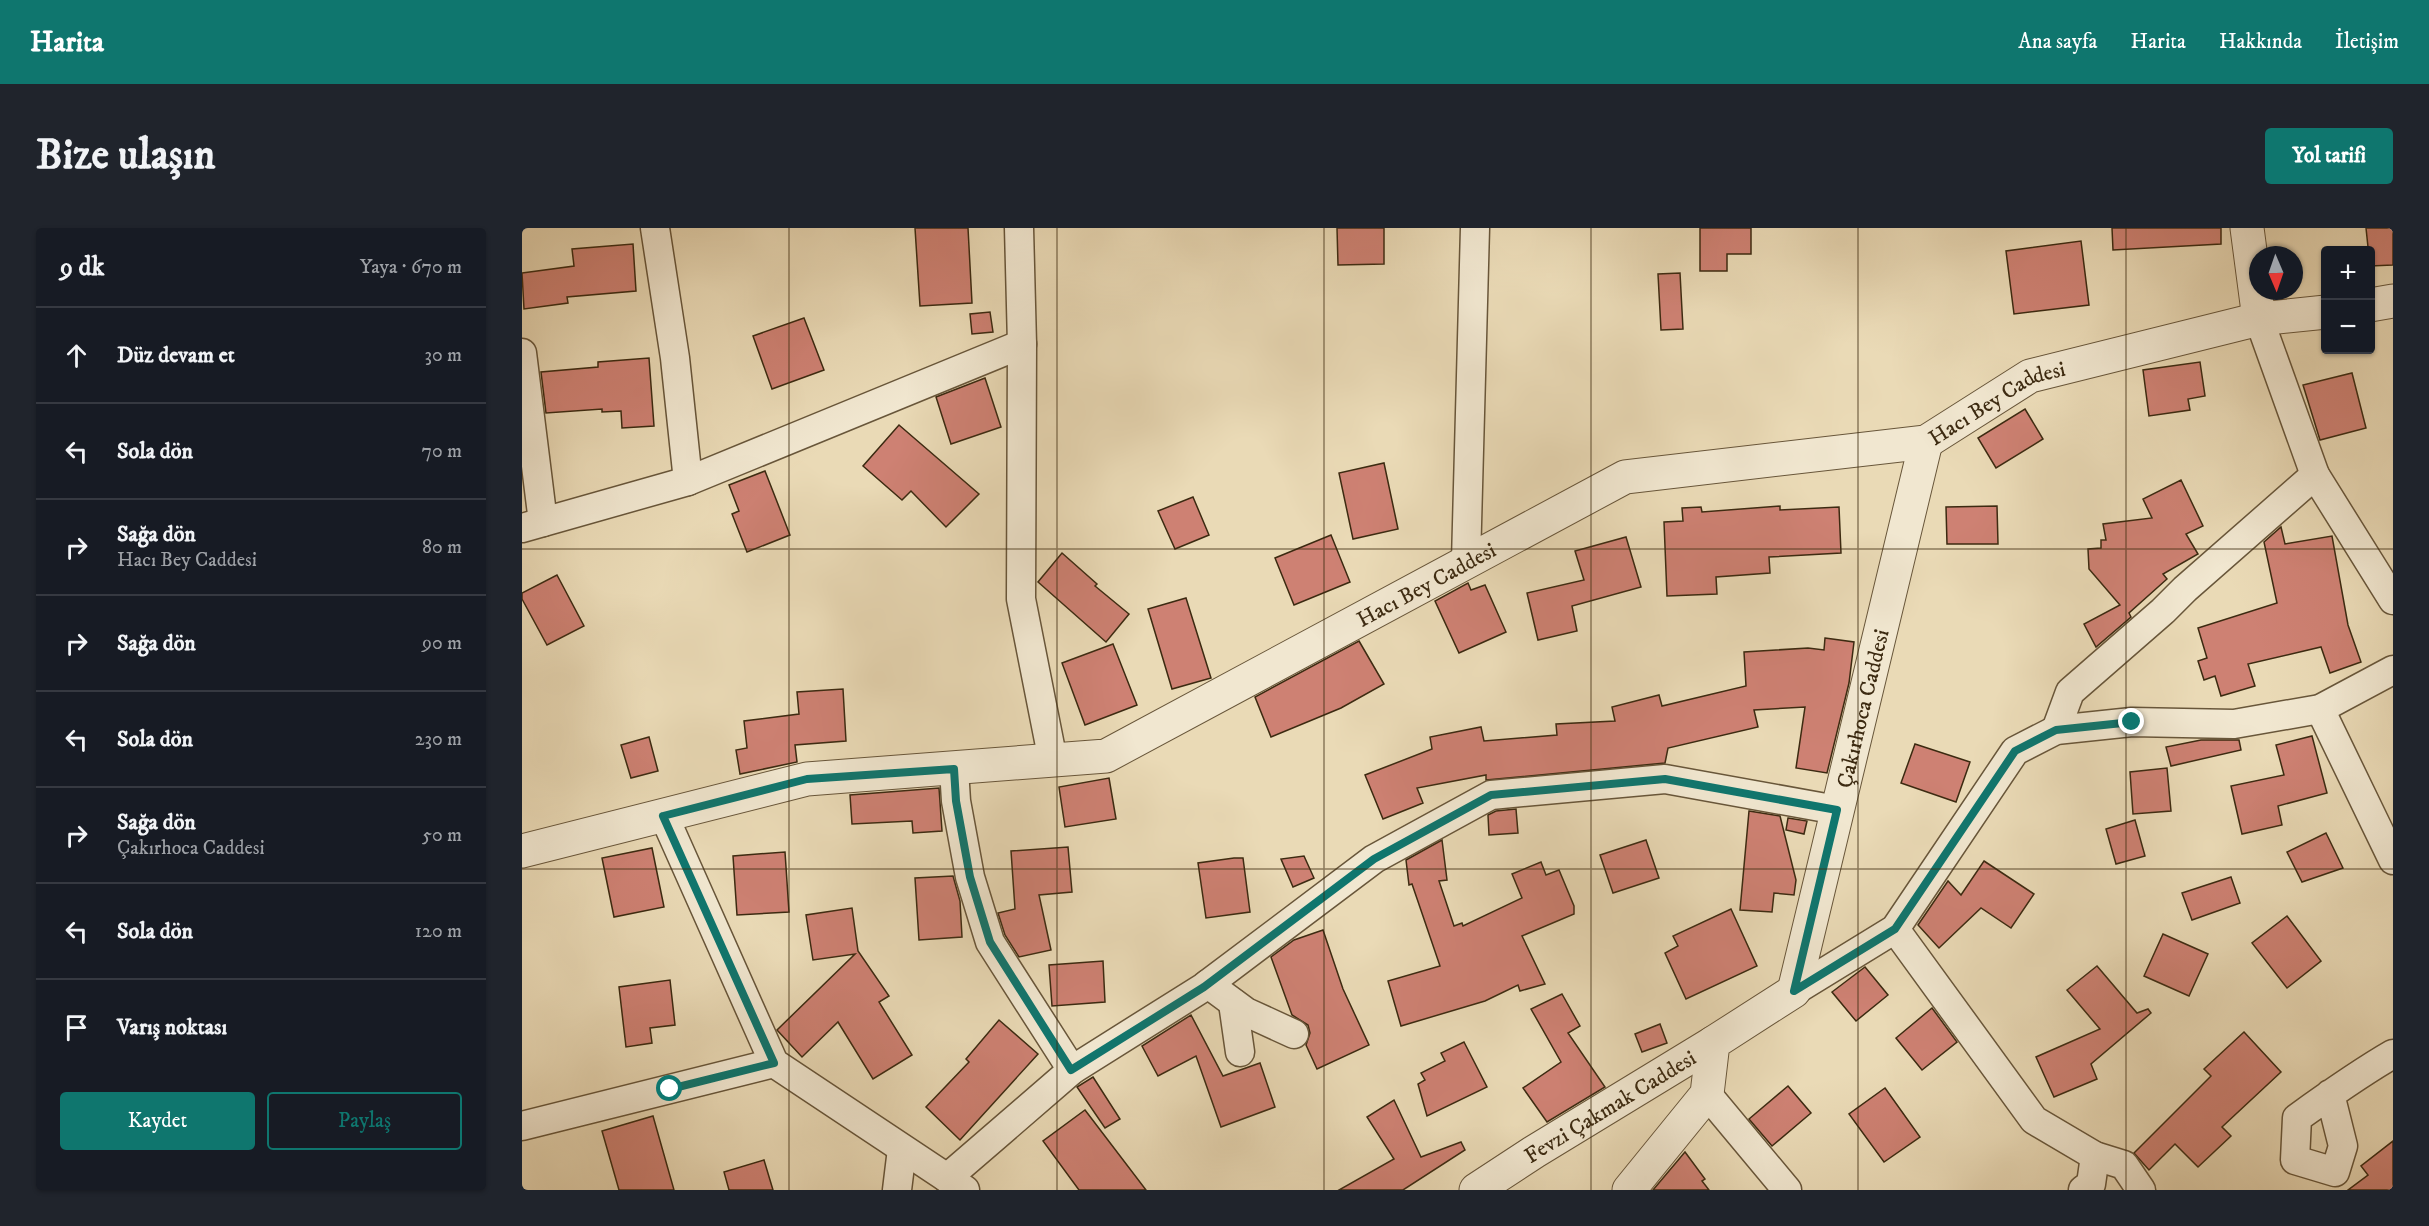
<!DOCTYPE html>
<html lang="tr">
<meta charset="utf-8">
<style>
body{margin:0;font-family:"IM FELL DW Pica",serif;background:#20242c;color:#f1f3f6}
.controls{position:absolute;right:18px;top:18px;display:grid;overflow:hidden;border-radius:6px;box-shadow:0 2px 4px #0004}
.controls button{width:54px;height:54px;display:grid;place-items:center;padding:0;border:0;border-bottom:2px solid #363941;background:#171b24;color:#f1f3f6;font:30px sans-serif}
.compass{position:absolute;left:1727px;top:18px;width:54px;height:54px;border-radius:50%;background:#171b24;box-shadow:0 2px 4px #0004;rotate:178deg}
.stop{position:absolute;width:18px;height:18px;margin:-14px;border:4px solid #0f766e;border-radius:50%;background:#fff}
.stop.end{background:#0f766e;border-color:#fff;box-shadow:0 2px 6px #0008}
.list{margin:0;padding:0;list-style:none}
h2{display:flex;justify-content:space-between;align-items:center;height:78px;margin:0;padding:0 24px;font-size:26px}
h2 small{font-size:20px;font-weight:400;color:#9ea1a6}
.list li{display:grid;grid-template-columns:39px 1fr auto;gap:18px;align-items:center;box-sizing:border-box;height:96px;padding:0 24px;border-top:2px solid #363941}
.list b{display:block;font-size:22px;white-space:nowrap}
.list p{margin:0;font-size:20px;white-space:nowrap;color:#9ea1a6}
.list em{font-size:20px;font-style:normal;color:#9ea1a6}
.actions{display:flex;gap:12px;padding:18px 24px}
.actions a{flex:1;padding:14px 0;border:2px solid #0f766e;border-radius:6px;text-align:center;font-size:21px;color:#0f766e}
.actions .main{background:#0f766e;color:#fff}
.icon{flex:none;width:33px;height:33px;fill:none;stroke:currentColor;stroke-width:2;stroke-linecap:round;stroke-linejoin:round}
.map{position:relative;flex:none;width:1871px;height:962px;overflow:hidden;border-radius:6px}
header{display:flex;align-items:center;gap:36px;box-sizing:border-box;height:84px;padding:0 30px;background:#0f766e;color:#fff}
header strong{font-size:28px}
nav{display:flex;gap:33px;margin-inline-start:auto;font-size:21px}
.intro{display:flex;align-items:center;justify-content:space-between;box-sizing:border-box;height:144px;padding:0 36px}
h1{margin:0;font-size:42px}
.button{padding:15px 27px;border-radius:6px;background:#0f766e;color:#fff;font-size:21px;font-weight:700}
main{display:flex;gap:36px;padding:0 36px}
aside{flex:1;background:#171b24;border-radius:6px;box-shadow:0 2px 4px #0004}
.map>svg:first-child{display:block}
</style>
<header>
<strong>Harita</strong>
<nav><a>Ana sayfa</a><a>Harita</a><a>Hakkında</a><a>İletişim</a></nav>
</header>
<div class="intro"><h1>Bize ulaşın</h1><a class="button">Yol tarifi</a></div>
<main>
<aside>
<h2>9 dk<small>Yaya · 670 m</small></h2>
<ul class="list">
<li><svg class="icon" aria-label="ahead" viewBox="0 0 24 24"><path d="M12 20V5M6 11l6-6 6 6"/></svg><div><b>Düz devam et</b></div><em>30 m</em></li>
<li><svg class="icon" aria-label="left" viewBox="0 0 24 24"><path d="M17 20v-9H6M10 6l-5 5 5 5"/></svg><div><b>Sola dön</b></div><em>70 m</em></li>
<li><svg class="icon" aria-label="right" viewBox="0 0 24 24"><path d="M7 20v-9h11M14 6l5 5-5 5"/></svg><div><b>Sağa dön</b><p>Hacı Bey Caddesi</p></div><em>80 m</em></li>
<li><svg class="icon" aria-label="right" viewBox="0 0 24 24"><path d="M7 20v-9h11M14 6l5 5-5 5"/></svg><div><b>Sağa dön</b></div><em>90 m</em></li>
<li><svg class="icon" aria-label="left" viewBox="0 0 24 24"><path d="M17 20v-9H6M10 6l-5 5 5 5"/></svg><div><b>Sola dön</b></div><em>230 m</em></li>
<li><svg class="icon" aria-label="right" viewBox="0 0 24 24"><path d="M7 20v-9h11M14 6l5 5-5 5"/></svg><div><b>Sağa dön</b><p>Çakırhoca Caddesi</p></div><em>50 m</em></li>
<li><svg class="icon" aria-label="left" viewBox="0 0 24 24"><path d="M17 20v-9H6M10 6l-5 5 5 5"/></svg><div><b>Sola dön</b></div><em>120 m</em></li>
<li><svg class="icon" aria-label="arrive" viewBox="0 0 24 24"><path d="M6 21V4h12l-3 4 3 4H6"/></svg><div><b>Varış noktası</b></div></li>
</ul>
<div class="actions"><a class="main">Kaydet</a><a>Paylaş</a></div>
</aside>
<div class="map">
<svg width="1871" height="962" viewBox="0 0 1871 962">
<rect width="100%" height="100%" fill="#eadab6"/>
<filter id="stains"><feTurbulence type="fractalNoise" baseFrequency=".00333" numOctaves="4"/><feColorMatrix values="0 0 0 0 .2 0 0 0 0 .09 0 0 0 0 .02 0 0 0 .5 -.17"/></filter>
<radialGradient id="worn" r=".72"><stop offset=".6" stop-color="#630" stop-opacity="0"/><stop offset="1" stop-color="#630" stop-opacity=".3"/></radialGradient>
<g fill="#ce8173" stroke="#3c2a11" stroke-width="1.5">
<polygon points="393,0 446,0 450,75 398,78"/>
<polygon points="815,0 862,0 862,36 816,37"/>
<polygon points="1178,0 1229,0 1229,26 1205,26 1205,43 1178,43"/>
<polygon points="1590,0 1699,0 1699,16 1591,22"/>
<polygon points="1844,0 1871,0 1871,37 1848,38"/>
<polygon points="1559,13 1567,77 1492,86 1484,23"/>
<polygon points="111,16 114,63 45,69 46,75 2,81 0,45 52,38 50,21"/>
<polygon points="1158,45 1161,101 1139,102 1136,46"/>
<polygon points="468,84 471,104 450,106 448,86"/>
<polygon points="282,90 302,142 250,161 231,108"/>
<polygon points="127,130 132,198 100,200 99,183 80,184 80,181 24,185 19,144 76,139 76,134"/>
<polygon points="1678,134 1683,168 1666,171 1668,182 1627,188 1621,142"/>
<polygon points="1830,145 1844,200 1798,212 1781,157"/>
<polygon points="463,150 479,199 429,216 414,169"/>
<polygon points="1503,181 1521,211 1474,240 1456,210"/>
<polygon points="377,197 457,266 424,299 389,263 380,272 341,238"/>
<polygon points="862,235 876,301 831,311 817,245"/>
<polygon points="243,243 268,307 225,324 210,286 217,283 207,257"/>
<polygon points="1659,252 1681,298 1664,306 1676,326 1641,346 1645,351 1607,385 1609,389 1574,419 1562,396 1598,377 1567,341 1566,321 1579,320 1579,312 1584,312 1581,296 1630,290 1621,271"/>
<polygon points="671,269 687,307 653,321 636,283"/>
<polygon points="1258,278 1258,282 1317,279 1319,325 1247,329 1248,345 1194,349 1195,366 1145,368 1142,294 1161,293 1160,280 1179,279 1180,284"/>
<polygon points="1475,278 1476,316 1425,316 1424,279"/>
<polygon points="1759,299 1763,316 1810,308 1826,397 1839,434 1808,445 1799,419 1726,436 1733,458 1699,468 1693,448 1682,452 1676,433 1685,430 1676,400 1755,375 1742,314"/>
<polygon points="809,307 828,354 772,377 753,330"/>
<polygon points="1104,309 1119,359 1050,378 1055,403 1016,412 1005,365 1062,352 1053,323"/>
<polygon points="540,325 575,356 573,358 607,386 584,414 516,354"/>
<polygon points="35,347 62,398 25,417 0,371 0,365"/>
<polygon points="946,355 949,362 963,357 984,404 937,425 913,373"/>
<polygon points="664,370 689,450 650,461 626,381"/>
<polygon points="1303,410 1332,414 1327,455 1305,545 1274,540 1283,479 1232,482 1236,499 1146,520 1143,535 964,552 964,547 895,560 901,575 861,591 843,547 910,521 908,509 959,499 962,513 1035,507 1034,496 1093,493 1090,479 1137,467 1140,478 1224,458 1222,424 1286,420 1302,422"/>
<polygon points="837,413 862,456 819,480 749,509 733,469"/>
<polygon points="591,416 615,477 563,497 540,435"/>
<polygon points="321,461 324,513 273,517 275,534 218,546 214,522 225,520 222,493 277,486 275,464"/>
<polygon points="1790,508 1805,565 1756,578 1760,597 1720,606 1709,558 1762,547 1754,517"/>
<polygon points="127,509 136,543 109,550 99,517"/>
<polygon points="1679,512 1717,512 1719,522 1649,538 1644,519"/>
<polygon points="1393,516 1448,534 1434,574 1379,555"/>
<polygon points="1645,540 1649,583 1611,586 1608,544"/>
<polygon points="587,550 594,591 543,599 537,559"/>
<polygon points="417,560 420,603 391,605 390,593 330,596 328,567"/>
<polygon points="994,581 996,605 967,607 966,587 974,583"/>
<polygon points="1227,583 1258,588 1274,652 1272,667 1252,665 1250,684 1218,682"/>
<polygon points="1266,590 1285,593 1282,606 1264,602"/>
<polygon points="1613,592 1623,628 1594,636 1584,601"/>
<polygon points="1804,605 1821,640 1780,654 1765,624"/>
<polygon points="920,612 925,652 917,653 932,698 940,695 941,698 1000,670 990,646 1019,634 1024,647 1037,642 1052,678 1052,686 1000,708 1023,756 998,763 996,757 963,773 879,798 866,753 918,738 890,656 887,657 884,632"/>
<polygon points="1124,612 1137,650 1091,665 1078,627"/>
<polygon points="546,619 550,664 517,667 529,722 497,729 483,707 476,685 493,681 489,623"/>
<polygon points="130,620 142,679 92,689 80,630"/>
<polygon points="263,624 267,684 215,687 211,628"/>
<polygon points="782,628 792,650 771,659 759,631"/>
<polygon points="712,630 721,630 728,684 684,690 676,635"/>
<polygon points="1462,633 1512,666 1489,700 1459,680 1417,720 1396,697 1426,653 1439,667"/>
<polygon points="431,648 438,673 440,709 397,712 393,650"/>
<polygon points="1709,649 1718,675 1670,692 1660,665"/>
<polygon points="330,680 336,723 367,768 357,774 390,827 351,851 316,794 280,829 255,802 333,726 291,732 284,687"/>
<polygon points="1209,681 1235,738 1164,771 1143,725 1156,718 1151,708"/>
<polygon points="1765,688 1799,733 1765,760 1730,715"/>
<polygon points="801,702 821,761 847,817 795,841 784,817 788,805 786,797 770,787 749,729 772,712"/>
<polygon points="1641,706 1686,726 1667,768 1622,748"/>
<polygon points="581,733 583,774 530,778 527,737"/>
<polygon points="1575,738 1615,785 1626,781 1629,785 1569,836 1575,851 1532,869 1514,829 1578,801 1545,762"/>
<polygon points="1343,739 1366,767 1334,793 1310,764"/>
<polygon points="148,752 153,797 128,800 130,815 104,819 97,759"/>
<polygon points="1040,766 1058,798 1046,805 1083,859 1025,894 1001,860 1039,834 1009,781"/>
<polygon points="1410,780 1435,814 1400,842 1374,810"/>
<polygon points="669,787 701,848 738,835 753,879 699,899 674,828 636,848 620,818"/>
<polygon points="477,792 516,826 438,912 404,879 447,834 444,831"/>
<polygon points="1138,796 1145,815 1120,824 1113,806"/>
<polygon points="1722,804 1759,844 1700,899 1709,908 1676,939 1653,916 1627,942 1612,925 1689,848 1682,841"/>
<polygon points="942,814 965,859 905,888 896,856 903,852 899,845 923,833 919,825"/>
<polygon points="571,849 598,891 583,900 555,859"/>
<polygon points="1266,858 1289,885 1250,918 1227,891"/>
<polygon points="1363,860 1398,909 1362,934 1327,886"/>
<polygon points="872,872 899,929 939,914 943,922 881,962 817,962 872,931 845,889"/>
<polygon points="563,882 624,962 557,962 521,913"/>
<polygon points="131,888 152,962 97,962 80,903"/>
<polygon points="1871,913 1871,962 1826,962 1846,947 1839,938"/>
<polygon points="1163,924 1183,951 1180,953 1187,962 1131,962"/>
<polygon points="242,932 251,962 207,962 202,944"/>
</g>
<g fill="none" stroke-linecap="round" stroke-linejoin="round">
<defs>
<g id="minor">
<polyline points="133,0 153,130 166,253"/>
<polyline points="497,0 500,116 499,371 531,533"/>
<polyline points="1737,91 1793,247 1871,372"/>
<polyline points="0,125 21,294"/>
<polyline points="0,300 166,253 500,116"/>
<polyline points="944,333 953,0"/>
<polyline points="1798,481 1871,632"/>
<polyline points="1534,502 1548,464 1641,383 1663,361 1793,247"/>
<polyline points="432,541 434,573 448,649 468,714 550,842"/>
<polyline points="142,588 252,835 443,962"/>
<polyline points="1373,701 1512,892 1573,928 1602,937 1619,962"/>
<polyline points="686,756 724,784 772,806"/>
<polyline points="1272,763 1373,701 1493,523 1534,502 1610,494 1712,496 1798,481 1871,442"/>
<polyline points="711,775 718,824"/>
<polyline points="1185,866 1265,962"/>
<path d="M1808,866L1821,918L1813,944L1773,932L1775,890C1807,867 1838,845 1871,826"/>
<polyline points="0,898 252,835"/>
<polyline points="425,950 550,842 682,759 852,631 969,567 1143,551 1315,582"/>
<polyline points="375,962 380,921"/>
<polyline points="1561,962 1569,956 1573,928"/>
</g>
<g id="tertiary">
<polyline points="1725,0 1737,91"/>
<polyline points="1848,77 1871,73"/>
<path id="s1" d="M0,623L285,551L584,528L1103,249L1404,214L1508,148L1737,91L1804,84"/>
<path id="s2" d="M954,962L1012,924L1191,815"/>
<path id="s3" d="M1107,962L1185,866L1191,815L1272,763L1404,214"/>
</g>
</defs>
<use href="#minor" stroke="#68563a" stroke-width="31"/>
<use href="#tertiary" stroke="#68563a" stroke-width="35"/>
<use href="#minor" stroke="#f1e7d0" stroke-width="28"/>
<use href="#tertiary" stroke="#f1e7d0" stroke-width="33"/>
</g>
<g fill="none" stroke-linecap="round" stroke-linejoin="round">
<polyline stroke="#0f766e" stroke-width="8" points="148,861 252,835 141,588 285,551 432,541 434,573 448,649 468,714 549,842 682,759 852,631 969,567 1143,551 1315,582 1272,763 1373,701 1493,523 1534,502 1610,494"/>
</g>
<path fill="none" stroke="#3c2a11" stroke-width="1.5" stroke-opacity="0.55" d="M267,0V962M535,0V962M802,0V962M1069,0V962M1336,0V962M1604,0V962M0,321H1871M0,641H1871"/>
<g text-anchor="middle" stroke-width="5" stroke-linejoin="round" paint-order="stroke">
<g font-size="22" fill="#3c2a11" stroke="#f1e7d0">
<text dy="8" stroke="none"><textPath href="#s1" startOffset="1568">Hacı Bey Caddesi</textPath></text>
<text dy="8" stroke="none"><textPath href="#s1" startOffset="957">Hacı Bey Caddesi</textPath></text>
<text dy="8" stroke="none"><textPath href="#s3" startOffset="562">Çakırhoca Caddesi</textPath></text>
<text dy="8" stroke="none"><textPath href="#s2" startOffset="158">Fevzi Çakmak Caddesi</textPath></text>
</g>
</g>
<rect width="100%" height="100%" filter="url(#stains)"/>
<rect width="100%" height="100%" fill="url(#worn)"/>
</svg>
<div class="controls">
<button>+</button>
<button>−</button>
</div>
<svg class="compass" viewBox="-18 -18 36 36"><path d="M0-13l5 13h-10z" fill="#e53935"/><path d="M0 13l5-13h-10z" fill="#9ea1a6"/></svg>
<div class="stop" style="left:148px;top:861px"></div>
<div class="stop end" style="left:1610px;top:494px"></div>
</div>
</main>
